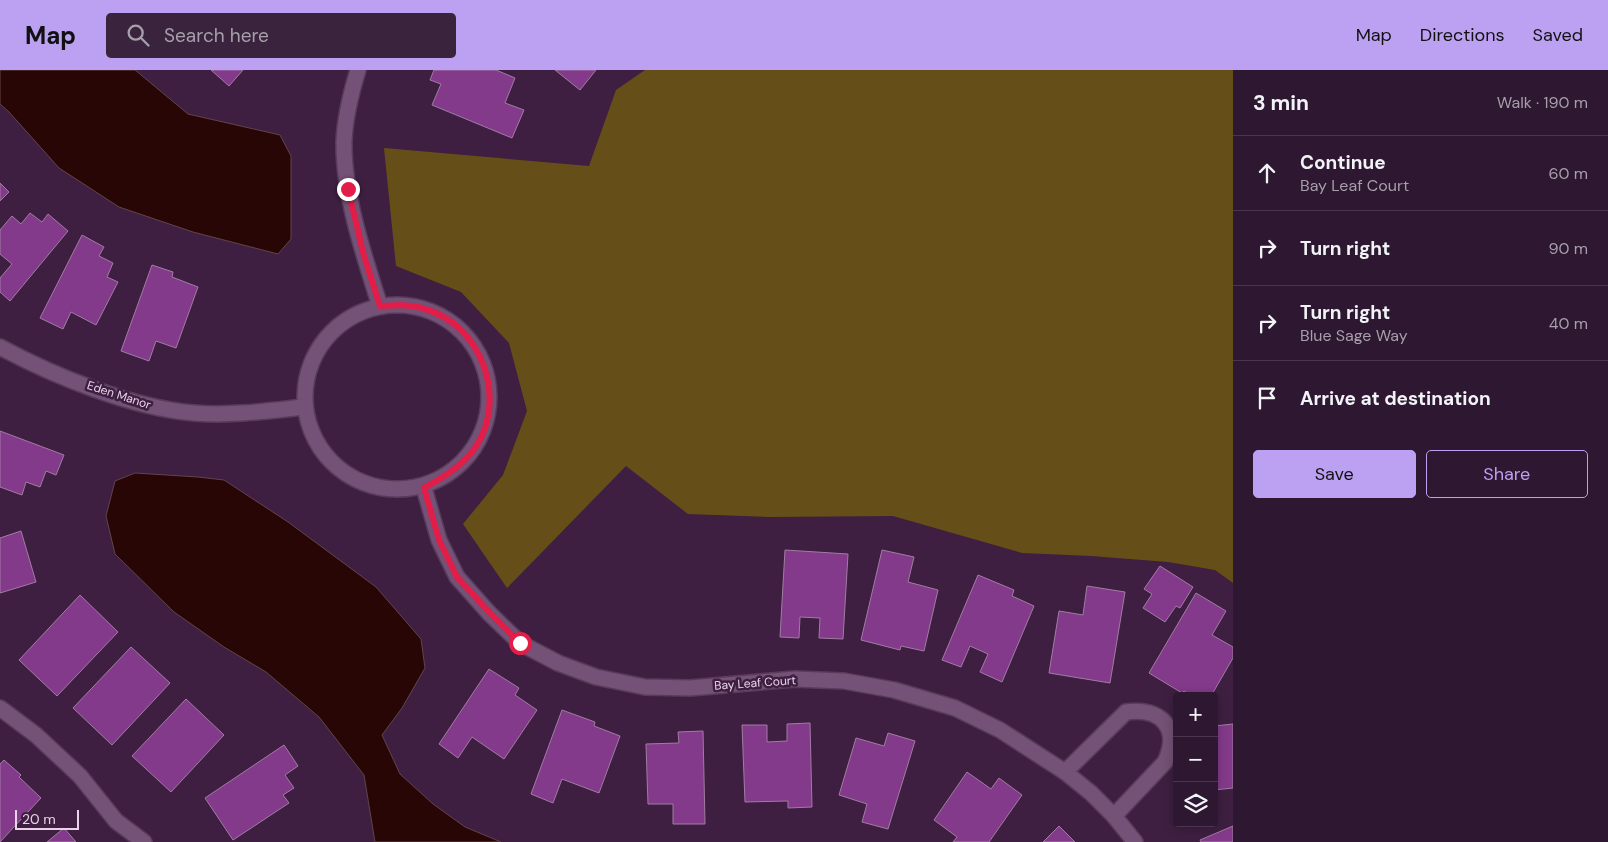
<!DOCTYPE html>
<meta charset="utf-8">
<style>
body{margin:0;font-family:"DM Sans",sans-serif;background:#3a243d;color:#f1f3f6}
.controls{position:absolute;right:15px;bottom:15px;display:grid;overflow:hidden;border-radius:5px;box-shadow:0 2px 12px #0003}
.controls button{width:45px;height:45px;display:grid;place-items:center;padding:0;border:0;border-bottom:1px solid #49364d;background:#2e1731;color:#f1f3f6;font:25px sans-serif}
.scale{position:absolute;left:15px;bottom:12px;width:64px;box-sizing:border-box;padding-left:5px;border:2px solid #e8d3e9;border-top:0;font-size:14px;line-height:18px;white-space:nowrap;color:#e8d3e9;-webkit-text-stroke:4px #3e1f41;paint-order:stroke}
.stop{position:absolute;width:15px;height:15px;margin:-11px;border:4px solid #e11d48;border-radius:50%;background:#fff}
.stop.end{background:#e11d48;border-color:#fff;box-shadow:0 1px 5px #0008}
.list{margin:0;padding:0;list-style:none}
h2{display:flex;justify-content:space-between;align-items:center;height:65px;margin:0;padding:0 20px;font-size:21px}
h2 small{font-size:16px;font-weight:400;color:#a79fab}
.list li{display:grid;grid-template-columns:32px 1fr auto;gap:15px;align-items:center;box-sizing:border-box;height:75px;padding:0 20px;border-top:1px solid #49364d}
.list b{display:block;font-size:19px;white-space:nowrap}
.list p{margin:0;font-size:16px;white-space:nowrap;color:#a79fab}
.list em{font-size:16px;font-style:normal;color:#a79fab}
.actions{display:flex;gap:10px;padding:15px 20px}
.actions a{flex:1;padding:11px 0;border:1px solid #bca0f2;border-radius:5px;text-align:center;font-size:18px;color:#bca0f2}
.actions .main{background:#bca0f2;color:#111}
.icon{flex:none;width:28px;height:28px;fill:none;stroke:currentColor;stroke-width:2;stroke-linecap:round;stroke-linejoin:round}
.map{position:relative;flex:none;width:1233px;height:772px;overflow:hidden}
header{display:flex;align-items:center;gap:30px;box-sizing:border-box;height:70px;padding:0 25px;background:#bca0f2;color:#111}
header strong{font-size:24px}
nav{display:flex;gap:28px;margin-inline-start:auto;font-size:18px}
.search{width:350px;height:45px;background:#3a243d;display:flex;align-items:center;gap:12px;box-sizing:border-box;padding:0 18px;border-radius:5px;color:#a79fab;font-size:19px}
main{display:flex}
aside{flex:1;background:#2e1731}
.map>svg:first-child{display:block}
</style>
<header>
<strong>Map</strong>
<div class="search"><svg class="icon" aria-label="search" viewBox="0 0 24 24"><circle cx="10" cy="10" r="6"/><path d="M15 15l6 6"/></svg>Search here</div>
<nav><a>Map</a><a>Directions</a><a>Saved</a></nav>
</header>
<main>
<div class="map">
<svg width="1233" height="772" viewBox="0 0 1233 772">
<rect width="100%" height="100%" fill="#3e1f41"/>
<polygon fill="#664e19" points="645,0 1233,0 1233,513 1215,500 1168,492 1091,486 1022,483 893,446 768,447 688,444 626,396 507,518 463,454 503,405 527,341 509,273 461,222 396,196 384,78 589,96 616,20"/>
<g fill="#290606" stroke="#62444a">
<polygon points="0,0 135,0 188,44 280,65 291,86 291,169 278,184 193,162 119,137 59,98 9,42 0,34"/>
<polygon points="135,403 198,407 224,410 288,452 376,517 421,569 425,598 402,638 382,665 400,704 433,734 465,757 501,772 375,772 364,705 319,647 266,602 224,577 174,542 115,484 106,446 115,411"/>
</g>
<g fill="#833a8a" stroke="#a17ca3">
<polygon points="211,0 243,0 229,16"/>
<polygon points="434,0 496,0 515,8 505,33 524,40 512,68 432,35 441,14 430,10"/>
<polygon points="555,0 596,0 580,20"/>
<polygon points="0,113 9,122 0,131"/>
<polygon points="30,143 42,152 48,144 68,161 10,231 0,222 0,208 12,194 0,184 0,160 12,146 21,154"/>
<polygon points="82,165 104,177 99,186 113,193 107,207 118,212 96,255 71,242 63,259 40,248"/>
<polygon points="152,195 173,202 172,207 198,217 176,278 156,271 149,291 121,281"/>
<polygon points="0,361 64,385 56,405 46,401 40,417 26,412 22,425 0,417"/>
<polygon points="21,461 36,512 0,523 0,468"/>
<polygon points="785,480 848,484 843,569 819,568 820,548 800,547 799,568 780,567"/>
<polygon points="882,480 914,487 908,512 938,520 924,581 901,576 900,580 861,570"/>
<polygon points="1160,496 1193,517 1180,538 1176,536 1165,552 1143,538 1152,524 1144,519"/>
<polygon points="978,505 1014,520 1012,526 1034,536 1002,612 980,602 988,584 970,576 961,597 942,590"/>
<polygon points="1087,516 1125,522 1110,613 1049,603 1059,541 1083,545"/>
<polygon points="1196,523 1226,541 1212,565 1233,577 1233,588 1211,626 1192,626 1184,621 1182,623 1149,603"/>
<polygon points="80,525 118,562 57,626 19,590"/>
<polygon points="131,577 170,613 112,675 73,638"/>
<polygon points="489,599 519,618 515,625 537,640 504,689 472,667 458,688 439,674"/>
<polygon points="186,629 224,665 171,722 132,686"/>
<polygon points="562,640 595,652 594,656 620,666 599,723 562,709 553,733 531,724"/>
<polygon points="810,653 812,737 788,738 788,731 745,732 742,655 767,655 767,672 787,671 787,654"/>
<polygon points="1233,654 1233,718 1214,720 1214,656"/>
<polygon points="703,661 705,754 673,754 673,734 648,734 646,674 679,673 678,662"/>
<polygon points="888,663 915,671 888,759 862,752 867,734 839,725 856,668 884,676"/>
<polygon points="284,675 298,696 285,705 294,718 283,725 289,733 233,770 205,728"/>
<polygon points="4,690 21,705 19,707 41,728 0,772 0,694"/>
<polygon points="967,702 991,719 999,708 1022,725 989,772 953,772 957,767 934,750"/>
<polygon points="1059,756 1075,772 1043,772"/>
<polygon points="1233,756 1233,772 1201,772 1200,770"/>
<polygon points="64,758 76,772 47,772"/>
</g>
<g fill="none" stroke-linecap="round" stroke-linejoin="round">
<defs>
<g id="minor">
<path d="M358,0C351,23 345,47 344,71C343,124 364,186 380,236"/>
<circle cx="397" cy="327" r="92"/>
<path d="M0,277C54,306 132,338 194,343C231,346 267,341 304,337"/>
<polyline points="424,418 439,470 457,507 489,543 520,573 558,593 596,607 645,617 690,618 795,609 844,611 894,620 955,638 1000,660 1065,702 1091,723 1114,746 1135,772"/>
<polyline points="0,638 36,665 80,706 116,751 144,772"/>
<path d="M1065,702L1126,642C1161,637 1181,658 1165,692L1114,746"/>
</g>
</defs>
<use href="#minor" stroke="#573b59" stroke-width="18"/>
<use href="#minor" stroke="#745176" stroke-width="15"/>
</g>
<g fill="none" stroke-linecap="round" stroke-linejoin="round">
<path stroke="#e11d48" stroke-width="6" d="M348,119L364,186L380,236C395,235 410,234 425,239C481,255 507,326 477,375C464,395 444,407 424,418L439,470L457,507L490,543L520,573"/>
</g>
<g text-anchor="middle" stroke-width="5" stroke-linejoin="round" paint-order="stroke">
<g font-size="12" fill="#e8d3e9" stroke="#3e1f41">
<text transform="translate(119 325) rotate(18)" y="4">Eden Manor</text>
<text transform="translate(755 613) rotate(-4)" y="4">Bay Leaf Court</text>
</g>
</g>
</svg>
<div class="controls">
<button>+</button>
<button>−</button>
<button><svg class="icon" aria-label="layers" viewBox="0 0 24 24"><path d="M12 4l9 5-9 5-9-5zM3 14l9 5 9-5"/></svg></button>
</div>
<div class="scale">20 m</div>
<div class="stop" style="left:520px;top:573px"></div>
<div class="stop end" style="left:348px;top:119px"></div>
</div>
<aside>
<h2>3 min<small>Walk · 190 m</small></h2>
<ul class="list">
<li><svg class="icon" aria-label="ahead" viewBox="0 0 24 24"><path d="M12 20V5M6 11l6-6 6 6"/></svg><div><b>Continue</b><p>Bay Leaf Court</p></div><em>60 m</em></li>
<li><svg class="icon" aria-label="right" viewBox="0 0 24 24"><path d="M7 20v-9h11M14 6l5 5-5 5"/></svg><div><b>Turn right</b></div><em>90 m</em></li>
<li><svg class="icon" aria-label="right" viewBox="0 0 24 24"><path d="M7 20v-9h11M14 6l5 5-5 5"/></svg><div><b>Turn right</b><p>Blue Sage Way</p></div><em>40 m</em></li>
<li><svg class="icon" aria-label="arrive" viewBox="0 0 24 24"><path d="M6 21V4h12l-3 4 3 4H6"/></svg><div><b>Arrive at destination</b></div></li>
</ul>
<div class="actions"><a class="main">Save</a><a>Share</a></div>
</aside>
</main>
